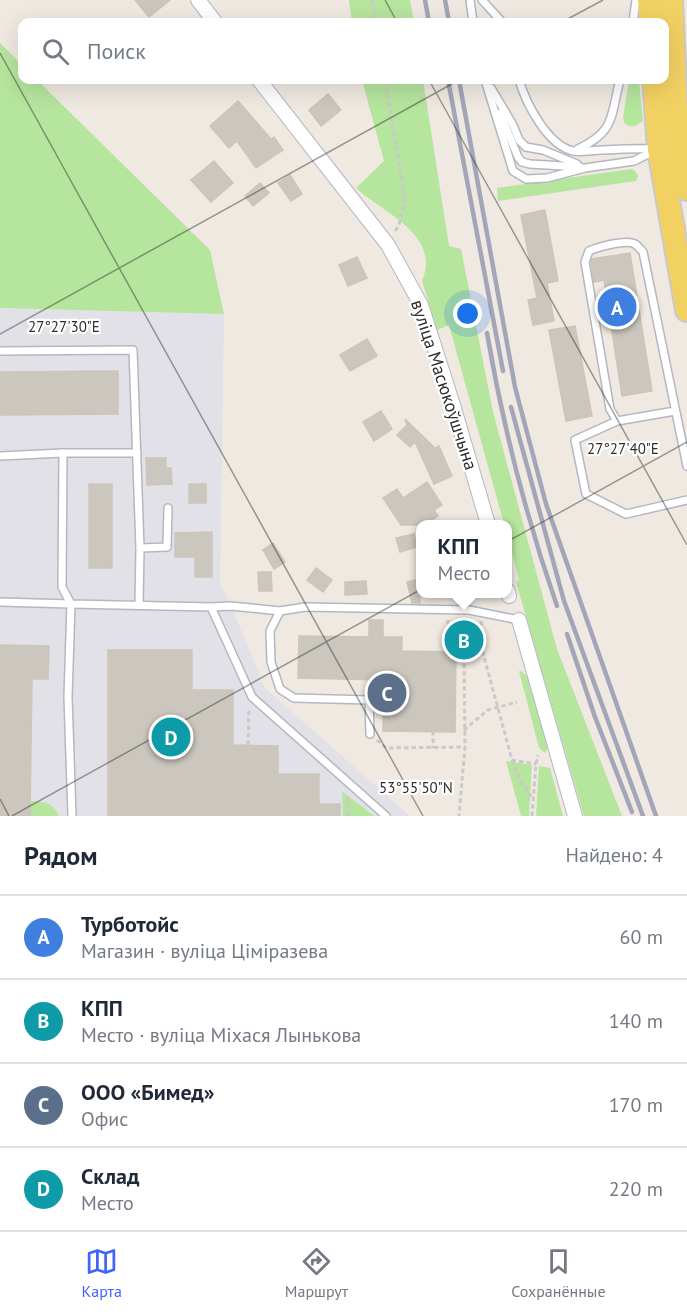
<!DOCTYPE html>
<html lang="ru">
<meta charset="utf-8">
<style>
body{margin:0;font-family:"PT Sans",sans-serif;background:#f6f6f7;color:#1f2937}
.you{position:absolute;left:468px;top:314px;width:21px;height:21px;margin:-15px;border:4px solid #fff;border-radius:50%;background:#1a73e8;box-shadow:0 0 0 9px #1a73e833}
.badge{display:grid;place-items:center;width:39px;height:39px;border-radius:50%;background:#4264fb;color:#fff;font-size:20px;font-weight:700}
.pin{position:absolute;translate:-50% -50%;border:3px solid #fff;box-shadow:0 2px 6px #0006}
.popup{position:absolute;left:416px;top:520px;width:96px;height:78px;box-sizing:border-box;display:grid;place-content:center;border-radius:12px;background:#fff;filter:drop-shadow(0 2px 4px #0005);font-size:20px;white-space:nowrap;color:#747a83}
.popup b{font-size:22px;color:#1f2937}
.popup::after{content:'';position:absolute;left:50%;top:100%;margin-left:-12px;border:12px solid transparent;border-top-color:#fff}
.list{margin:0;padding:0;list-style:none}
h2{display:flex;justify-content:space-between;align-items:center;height:78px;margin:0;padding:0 24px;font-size:26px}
h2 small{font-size:20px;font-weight:400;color:#747a83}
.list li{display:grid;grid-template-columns:39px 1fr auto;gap:18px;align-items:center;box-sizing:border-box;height:84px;padding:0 24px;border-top:2px solid #e0e1e3}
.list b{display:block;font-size:22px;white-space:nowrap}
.list p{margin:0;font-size:20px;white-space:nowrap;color:#747a83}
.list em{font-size:20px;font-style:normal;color:#747a83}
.icon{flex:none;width:33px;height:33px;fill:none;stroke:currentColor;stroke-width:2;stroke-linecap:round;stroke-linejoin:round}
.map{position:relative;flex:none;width:687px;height:816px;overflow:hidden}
.search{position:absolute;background:#fff;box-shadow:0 6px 24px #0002;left:18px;right:18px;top:18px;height:66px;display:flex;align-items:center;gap:15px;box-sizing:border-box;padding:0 21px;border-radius:12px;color:#747a83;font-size:22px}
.sheet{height:414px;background:#fff}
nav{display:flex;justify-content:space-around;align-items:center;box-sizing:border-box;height:84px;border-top:2px solid #e0e1e3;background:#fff;font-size:16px;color:#747a83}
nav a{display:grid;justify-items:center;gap:3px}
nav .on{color:#4264fb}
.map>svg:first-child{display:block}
</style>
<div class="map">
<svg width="687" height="816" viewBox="0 0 687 816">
<rect width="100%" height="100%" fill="#efe9e1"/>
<polygon fill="#e3e1e8" points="0,308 224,314 220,584 226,594 265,688 410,816 0,816"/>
<g fill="#b6e59e">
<polygon points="349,0 410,0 414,22 352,22"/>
<polygon points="0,43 22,65 22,80 37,80 210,250 224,314 0,308"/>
<path d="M362,80H423L449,246L461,249L493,412L557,649L622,816H584L516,582L519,580L508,537V524H504L449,325L437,330L422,281C442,235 383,213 356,188L384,161Z"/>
<path d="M629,80H639L643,121C636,126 631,129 624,123L623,117Z"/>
<polygon points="631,169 635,171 638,176 636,181 498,201 497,188"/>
<polygon points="519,671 521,671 527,676 547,746 547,750 545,753 539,748"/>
<polygon points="506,761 532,765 529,816 521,816"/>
<polygon points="539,766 550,768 563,816 536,816"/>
<polygon points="342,791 374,816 343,816"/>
<path d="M30,801C44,802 53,802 59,816H30Z"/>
</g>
<g fill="#cbc7bf" stroke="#cbc5ba" stroke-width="1.5">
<polygon points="135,0 170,0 149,17"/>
<polygon points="328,94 341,110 321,126 309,110"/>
<polygon points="238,101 271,139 274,137 283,150 256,168 237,141 229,148 210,126"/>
<polygon points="214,161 233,183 211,202 191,180"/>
<polygon points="290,175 302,194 291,201 278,183"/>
<polygon points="260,183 269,193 253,206 245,196"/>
<polygon points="545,210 558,281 547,283 554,321 533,325 528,300 537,298 521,215"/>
<polygon points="630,253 652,391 622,396 604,280 594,282 591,262 592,259"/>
<polygon points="357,257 367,278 348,286 339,265"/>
<polygon points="575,326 592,416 566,421 549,330"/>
<polygon points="367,339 377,356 350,371 340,355"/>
<polygon points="118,371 118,414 0,415 0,372"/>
<polygon points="381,411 392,429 374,441 363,422"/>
<polygon points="405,419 435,448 439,446 452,476 434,484 415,442 410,447 397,435 407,425"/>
<polygon points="146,458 166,458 166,468 171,468 172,484 147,485"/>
<polygon points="427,482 442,505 434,510 438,516 424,525 401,525 383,498 397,489 403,498"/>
<rect x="89" y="484" width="23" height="84"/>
<rect x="189" y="484" width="17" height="19"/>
<polygon points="212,532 212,577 195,577 195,557 175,557 175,533"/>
<polygon points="414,534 417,547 400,552 396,538"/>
<polygon points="273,543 285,562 274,569 263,550"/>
<polygon points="316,568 332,580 323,592 307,580"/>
<polygon points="258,572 271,572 272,591 259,591"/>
<polygon points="419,579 420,603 412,603 407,582"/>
<polygon points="366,581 367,594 345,595 345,582"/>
<polygon points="369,620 383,620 383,637 402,637 402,651 456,652 455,732 383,731 384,680 298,678 299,636 369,637"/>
<polygon points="457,632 470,632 470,647 457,648"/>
<polygon points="0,645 49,646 48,679 32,679 30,816 0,816"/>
<polygon points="108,650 192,650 192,690 233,690 233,745 278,746 278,774 319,774 319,804 340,804 340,816 108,816"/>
</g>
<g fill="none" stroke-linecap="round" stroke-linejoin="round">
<defs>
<g id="service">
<polyline points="470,0 473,22"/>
<polyline points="482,0 502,22"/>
<polyline points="633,22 636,0"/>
<polyline points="485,80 513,171 526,179 547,178 585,168 634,161 654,151"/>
<path d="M519,80C526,103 547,145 573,151C581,153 593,150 601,150C620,149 638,148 657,149"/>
<polyline points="491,88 513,125 519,140 526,147 543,150 577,164"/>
<polyline points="500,113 518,157 522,162 530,164 580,167"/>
<path d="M578,149C616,131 610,117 620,80"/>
<polyline points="0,351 133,350 140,548"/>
<path d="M675,411L617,421L610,409L585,262L589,251C598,247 626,239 635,244C638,246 640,249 643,252L687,466"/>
<polyline points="617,421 575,440 586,494 626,514 687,500"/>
<polyline points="63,453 62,587 71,604 211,607 252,697 386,816"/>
<polyline points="0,456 63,453 137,453"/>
<polyline points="0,602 71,604 68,697 72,816"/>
<polyline points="139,605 140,548 167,547 168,508"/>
<polyline points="211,607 231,606 280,611"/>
<polyline points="370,734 369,700 294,698 280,689 271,662 270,631 280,611 305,607 469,610 519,620"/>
</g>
<g id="minor">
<polyline points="198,0 215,22"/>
<polyline points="259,80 388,245 421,305 453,405 488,524"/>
<polyline points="508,591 509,596"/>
<polyline points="519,620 575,816"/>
</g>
<g id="primary">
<polyline points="649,0 651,22"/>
<polyline points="671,0 676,111 687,189"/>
<polyline points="654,80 659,149 687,310"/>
</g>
</defs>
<use href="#service" stroke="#b4b7c1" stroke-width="10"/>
<use href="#minor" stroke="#b4b7c1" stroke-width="16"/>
<use href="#primary" stroke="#c9c9c9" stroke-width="26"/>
<g stroke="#c9c9c9" stroke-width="3" stroke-dasharray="4.5 3" stroke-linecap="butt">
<polyline points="372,0 376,22"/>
<polyline points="385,80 405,199 399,225 394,233"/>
<polyline points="448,620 448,645 464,655 465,747 459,816"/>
<polyline points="481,621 483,653 512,760 536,764"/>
<polyline points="464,730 488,710 517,702"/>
<polyline points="433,731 433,748"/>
<polyline points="377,740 386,748 465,747"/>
<polyline points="248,745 249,708"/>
<polyline points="512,760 520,781 532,798"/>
<polyline points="348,816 348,797"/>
<polyline points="532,816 536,764 538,755"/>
</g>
<use href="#service" stroke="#fff" stroke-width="7"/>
<use href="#minor" stroke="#fff" stroke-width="14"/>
<use href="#primary" stroke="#f2d163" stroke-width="22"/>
<g stroke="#a3a6b8" stroke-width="4.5">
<polyline points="425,0 429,22"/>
<polyline points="445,0 449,22"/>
<polyline points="448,80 503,371"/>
<polyline points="459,80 515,387 546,504 656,816"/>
<path d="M487,333C503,426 526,517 557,606"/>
<polyline points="511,407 564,601 643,816"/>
<polyline points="567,634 595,717 632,812"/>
</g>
</g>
<path fill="none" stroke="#2e2e2e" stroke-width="1.5" stroke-opacity="0.45" d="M385,0L397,22M562,22L603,0M0,53L423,816M429,80L687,545M0,334L459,80M0,799L9,816M12,816L687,442"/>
<g text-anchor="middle" stroke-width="4.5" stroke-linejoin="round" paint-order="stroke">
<g font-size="18" fill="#2e2e2e" stroke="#fff">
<text transform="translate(444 385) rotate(72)" y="6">вуліца Масюкоўшчына</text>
</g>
</g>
<g font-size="15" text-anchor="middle" fill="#2e2e2e" stroke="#fff" stroke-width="4.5" stroke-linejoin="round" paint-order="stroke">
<text x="64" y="332">27°27'30"E</text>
<text x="623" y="454">27°27'40"E</text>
<text x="416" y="793">53°55'50"N</text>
</g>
</svg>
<div class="you"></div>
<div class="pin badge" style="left:617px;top:307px;background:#3f7fe0">A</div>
<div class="pin badge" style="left:464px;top:640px;background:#0f9aa8">B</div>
<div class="popup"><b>КПП</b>Место</div>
<div class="pin badge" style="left:387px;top:693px;background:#5c6f8a">C</div>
<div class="pin badge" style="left:171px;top:737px;background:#0f9aa8">D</div>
<div class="search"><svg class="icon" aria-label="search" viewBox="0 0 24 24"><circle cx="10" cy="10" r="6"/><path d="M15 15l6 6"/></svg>Поиск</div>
</div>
<section class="sheet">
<h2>Рядом<small>Найдено: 4</small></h2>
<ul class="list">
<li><span class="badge" style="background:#3f7fe0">A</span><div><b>Турботойс</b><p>Магазин · вуліца Ціміразева</p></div><em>60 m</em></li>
<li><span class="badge" style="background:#0f9aa8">B</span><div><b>КПП</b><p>Место · вуліца Міхася Лынькова</p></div><em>140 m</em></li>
<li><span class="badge" style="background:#5c6f8a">C</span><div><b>ООО «Бимед»</b><p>Офис</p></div><em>170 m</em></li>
<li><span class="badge" style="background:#0f9aa8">D</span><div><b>Склад</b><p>Место</p></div><em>220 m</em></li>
</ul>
</section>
<nav>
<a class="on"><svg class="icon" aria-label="map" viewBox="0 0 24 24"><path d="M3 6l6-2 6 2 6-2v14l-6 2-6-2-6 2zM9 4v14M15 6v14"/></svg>Карта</a>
<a><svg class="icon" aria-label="directions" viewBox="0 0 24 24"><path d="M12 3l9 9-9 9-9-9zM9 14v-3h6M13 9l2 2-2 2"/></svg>Маршрут</a>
<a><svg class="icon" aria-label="saved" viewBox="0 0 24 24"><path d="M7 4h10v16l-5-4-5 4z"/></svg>Сохранённые</a>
</nav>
